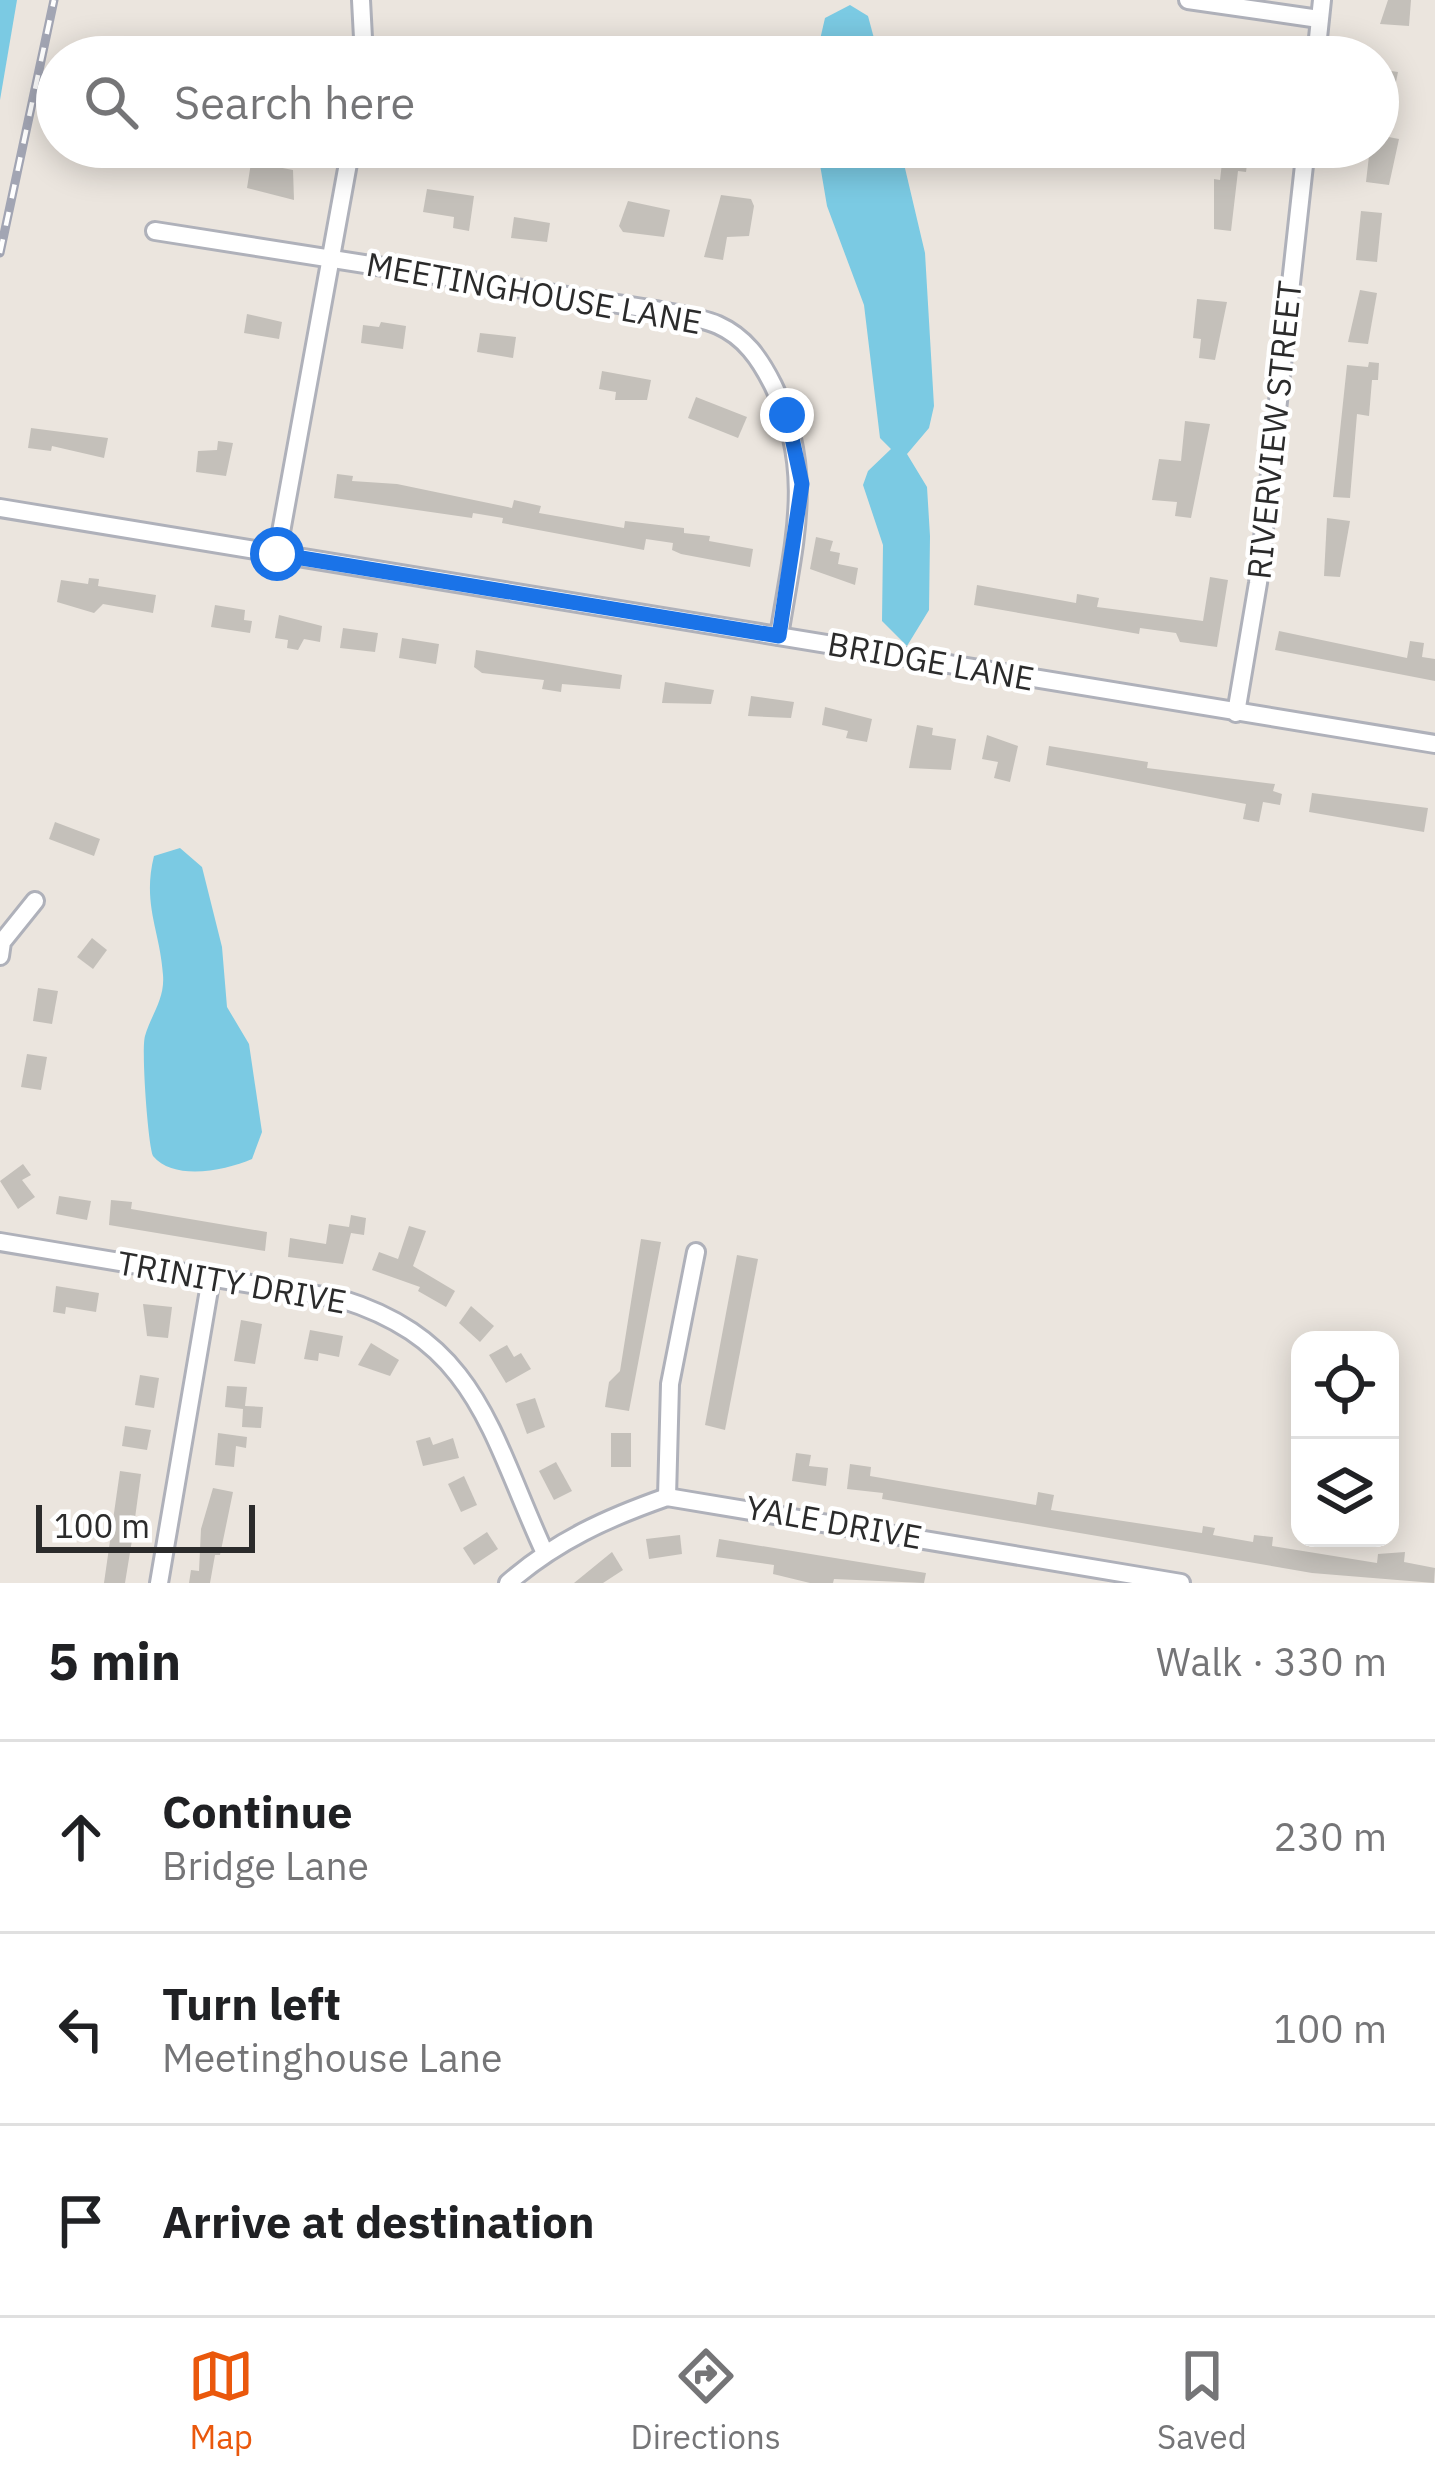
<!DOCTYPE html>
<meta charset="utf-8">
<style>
body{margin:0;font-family:"IBM Plex Sans",sans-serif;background:#f2f2f2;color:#202124}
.controls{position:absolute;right:36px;bottom:36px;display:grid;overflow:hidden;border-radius:24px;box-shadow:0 6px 30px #0003}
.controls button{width:108px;height:108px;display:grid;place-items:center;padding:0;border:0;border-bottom:3px solid #e0e0e0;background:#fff;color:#202124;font:60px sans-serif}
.scale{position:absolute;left:36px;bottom:30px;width:219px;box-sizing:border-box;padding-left:12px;border:6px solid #2b2b2b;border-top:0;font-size:33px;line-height:42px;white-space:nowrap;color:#2b2b2b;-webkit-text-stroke:9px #fff;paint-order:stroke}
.stop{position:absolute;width:36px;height:36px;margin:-27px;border:9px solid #1a73e8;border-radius:50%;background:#fff}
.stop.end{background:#1a73e8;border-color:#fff;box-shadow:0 3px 12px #0008}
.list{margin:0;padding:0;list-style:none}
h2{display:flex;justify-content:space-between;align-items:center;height:156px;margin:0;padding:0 48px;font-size:51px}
h2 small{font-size:39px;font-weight:400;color:#757577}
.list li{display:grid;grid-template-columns:78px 1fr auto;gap:36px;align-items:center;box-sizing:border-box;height:192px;padding:0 48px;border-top:3px solid #e0e0e0}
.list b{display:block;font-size:45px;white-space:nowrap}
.list p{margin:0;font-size:39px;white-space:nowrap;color:#757577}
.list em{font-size:39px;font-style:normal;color:#757577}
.icon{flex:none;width:66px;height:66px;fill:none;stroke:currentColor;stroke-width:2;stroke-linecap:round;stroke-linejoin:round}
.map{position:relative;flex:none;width:1435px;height:1583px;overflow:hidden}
.search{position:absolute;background:#fff;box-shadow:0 6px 30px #0003;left:36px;right:36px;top:36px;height:132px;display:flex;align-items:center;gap:30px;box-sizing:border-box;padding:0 42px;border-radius:66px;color:#757577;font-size:45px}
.sheet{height:732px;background:#fff}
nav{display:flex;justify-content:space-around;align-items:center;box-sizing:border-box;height:168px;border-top:3px solid #e0e0e0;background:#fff;font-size:33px;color:#757577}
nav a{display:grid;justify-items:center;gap:6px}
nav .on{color:#ea580c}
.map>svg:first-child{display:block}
</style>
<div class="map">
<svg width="1435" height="1583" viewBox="0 0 1435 1583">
<rect width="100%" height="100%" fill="#ebe5de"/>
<g fill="#7bcae3">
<polygon points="0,0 17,0 0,100"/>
<polygon points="850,5 868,16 879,57 816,57 825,18"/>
<polygon points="817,147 900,147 925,253 934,406 929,428 907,454 927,487 930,536 929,610 907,646 882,621 883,545 863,485 868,471 891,449 880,438 864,305 827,206"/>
<path d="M180,848L202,867L222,947L227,1007L249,1044L262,1132L252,1159C224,1171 174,1181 153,1156C148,1145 141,1049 145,1036C151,1015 165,999 163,975C160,930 142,904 154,856Z"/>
</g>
<g fill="#c4c0ba">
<polygon points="1388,0 1411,0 1409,26 1380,24"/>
<polygon points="1378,69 1398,72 1386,130 1378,130"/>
<polygon points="1378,135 1399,139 1389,185 1366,182 1370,147 1378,147"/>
<polygon points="1223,154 1248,157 1246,172 1238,171 1231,231 1214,229 1214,179 1220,180"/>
<polygon points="262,155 273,157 272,166 293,170 294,200 247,188 251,163 260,164"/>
<polygon points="427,189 474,196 469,231 453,228 454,217 423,212"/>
<polygon points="721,195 751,199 754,206 749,236 727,237 723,260 704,257"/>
<polygon points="628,201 670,210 664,237 623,232 619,226"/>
<polygon points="1361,211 1382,213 1377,262 1356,260"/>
<polygon points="514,217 550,223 547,242 511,238"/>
<polygon points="1360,290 1377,293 1368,344 1348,342"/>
<polygon points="1197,299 1227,302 1215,360 1199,358 1201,339 1193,338"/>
<polygon points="247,314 282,322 279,339 244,333"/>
<polygon points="381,322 406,326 403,349 361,343 363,325 379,327"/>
<polygon points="480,333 516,337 513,358 477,352"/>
<polygon points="1369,362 1379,363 1378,380 1372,380 1369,416 1357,414 1350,498 1333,497 1347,365 1368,367"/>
<polygon points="602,371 651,380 647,400 615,400 616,392 599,389"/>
<polygon points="696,397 747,417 738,438 688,418"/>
<polygon points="1185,421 1210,424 1191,518 1175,516 1177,502 1152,500 1159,459 1181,461"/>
<polygon points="31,428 108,438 104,458 52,446 51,451 28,448"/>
<polygon points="218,441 233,443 226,476 196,472 198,451 217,450"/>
<polygon points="337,474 353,476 352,481 397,484 512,508 514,500 541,506 539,513 624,528 625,521 684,528 684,533 710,536 709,541 753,549 750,567 681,554 672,550 673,543 646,539 644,550 502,523 503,518 473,513 472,518 334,498"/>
<polygon points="1327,518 1350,521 1340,577 1324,576"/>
<polygon points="816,537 833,541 830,551 840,553 838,564 858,568 855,585 810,569"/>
<polygon points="1210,577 1228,580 1217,647 1180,642 1176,633 1140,628 1139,634 974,605 977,585 1076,603 1077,594 1099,598 1097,607 1203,621"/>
<polygon points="89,578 99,579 98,586 156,595 153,613 103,604 94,613 57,602 61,580 88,584"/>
<polygon points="215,605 245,610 244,620 252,621 250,633 211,627"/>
<polygon points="279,615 322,626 320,642 304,639 298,650 287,648 288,640 275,638"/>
<polygon points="343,628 378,633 375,652 340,648"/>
<polygon points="1279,631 1407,658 1410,641 1424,643 1422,657 1435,659 1435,681 1275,650"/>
<polygon points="402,638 439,644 436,664 399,658"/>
<polygon points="476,650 622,675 620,689 562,684 561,692 542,689 544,680 482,673 474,667"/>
<polygon points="665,682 714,690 711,704 662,703"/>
<polygon points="751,696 794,702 791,718 748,716"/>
<polygon points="825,707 872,719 867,742 846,738 848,731 822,725"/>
<polygon points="917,725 933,728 932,735 956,739 951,770 909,768"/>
<polygon points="987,735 1018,746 1010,782 994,778 998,762 982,759"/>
<polygon points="1049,746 1148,762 1147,768 1275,784 1273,791 1282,794 1280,805 1263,802 1259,822 1243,819 1246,804 1046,765"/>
<polygon points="1312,793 1428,808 1424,832 1309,812"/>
<polygon points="55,822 100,839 94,856 49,839"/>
<polygon points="92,938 107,950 93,969 77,957"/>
<polygon points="38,988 58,991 52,1024 33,1021"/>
<polygon points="27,1054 47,1057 41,1090 21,1087"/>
<polygon points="23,1164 31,1175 22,1180 35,1197 18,1209 0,1181"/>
<polygon points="59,1196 91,1201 87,1220 56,1214"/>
<polygon points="111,1200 132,1202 131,1209 267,1232 265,1251 109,1225"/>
<polygon points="351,1215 366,1218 364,1235 351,1233 343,1264 288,1257 290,1238 326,1244 329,1224 349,1227"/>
<polygon points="409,1226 426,1231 413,1266 455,1291 446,1307 418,1291 420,1287 372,1270 379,1252 398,1259"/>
<polygon points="641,1239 661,1242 629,1411 605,1407 609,1382 620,1371"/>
<polygon points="737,1255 758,1259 725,1430 705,1425"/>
<polygon points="56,1286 99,1293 96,1312 66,1307 65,1314 53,1312"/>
<polygon points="143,1304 172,1307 168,1338 147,1336"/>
<polygon points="471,1306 494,1326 480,1342 459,1323"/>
<polygon points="241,1320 262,1324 255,1364 234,1361"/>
<polygon points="310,1330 343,1336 339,1357 319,1353 318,1361 304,1359"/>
<polygon points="371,1343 399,1360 390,1376 358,1365"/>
<polygon points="507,1345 514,1357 521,1353 531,1369 506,1383 489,1355"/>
<polygon points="140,1375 159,1378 154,1408 135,1405"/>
<polygon points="227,1386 247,1387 245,1406 263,1407 261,1428 242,1427 243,1409 225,1407"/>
<polygon points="535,1398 545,1427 527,1434 516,1404"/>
<polygon points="125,1426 151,1430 147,1450 122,1446"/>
<polygon points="218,1433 247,1437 246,1448 236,1446 234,1467 215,1465"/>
<rect x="611" y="1433" width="20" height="34"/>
<polygon points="430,1437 433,1445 453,1438 459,1458 423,1466 416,1441"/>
<polygon points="796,1453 811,1455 809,1466 828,1468 826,1486 792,1481"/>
<polygon points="556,1462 572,1491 554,1500 539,1471"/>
<polygon points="850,1464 871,1467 870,1476 1036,1505 1038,1492 1054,1495 1051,1510 1202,1533 1203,1526 1215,1528 1213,1535 1253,1542 1254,1535 1273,1537 1272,1546 1377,1563 1378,1554 1405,1552 1404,1562 1435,1568 1434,1583 1312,1573 882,1499 883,1493 847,1489"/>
<polygon points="120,1471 141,1474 132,1540 125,1583 104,1583"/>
<polygon points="464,1476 477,1505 461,1512 448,1484"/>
<polygon points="213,1488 233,1492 220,1555 215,1555 210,1583 189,1583 191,1570 199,1571 201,1529"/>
<polygon points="487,1532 498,1549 474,1565 463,1548"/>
<polygon points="680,1535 682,1554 649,1559 646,1539"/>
<polygon points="719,1539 926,1573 924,1583 834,1579 833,1583 810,1583 773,1574 774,1565 716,1557"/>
<polygon points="612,1552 623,1570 603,1583 574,1583"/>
</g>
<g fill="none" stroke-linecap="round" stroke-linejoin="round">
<defs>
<g id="minor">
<polyline points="361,0 364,57"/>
<polyline points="1188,0 1319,19"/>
<polyline points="1316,57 1322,0"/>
<path d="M155,231L656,310C676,314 699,317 718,325C745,337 760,359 773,385C816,471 793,545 779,636"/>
<polyline points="0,508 1435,744"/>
<polyline points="277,554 351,147"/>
<polyline points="1236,713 1258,583 1306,147"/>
<polyline points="0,956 2,942 35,901"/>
<path d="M0,1242L341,1299C477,1341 490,1433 544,1551"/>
<polyline points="667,1497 670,1384 696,1252"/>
<polyline points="159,1583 211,1278"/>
<path d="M508,1583C556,1541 607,1518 667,1497L1181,1583"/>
</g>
</defs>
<use href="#minor" stroke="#afb1ba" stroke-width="22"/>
<use href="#minor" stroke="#fff" stroke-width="16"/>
<defs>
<polyline id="rail" points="0,253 54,0"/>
</defs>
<use href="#rail" stroke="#a2a5b3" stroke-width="9"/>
<use href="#rail" stroke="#fff" stroke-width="4.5" stroke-dasharray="14" stroke-linecap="butt"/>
</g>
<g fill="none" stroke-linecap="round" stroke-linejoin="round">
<polyline stroke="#1a73e8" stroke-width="15" points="277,554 779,636 802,484 787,415"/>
</g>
<g text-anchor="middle" stroke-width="9" stroke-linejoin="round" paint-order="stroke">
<g font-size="33" fill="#2b2b2b" stroke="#fff">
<text transform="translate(534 293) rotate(10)" y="12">MEETINGHOUSE LANE</text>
<text transform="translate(1274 430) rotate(-84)" y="12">RIVERVIEW STREET</text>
<text transform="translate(931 661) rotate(10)" y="12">BRIDGE LANE</text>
<text transform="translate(232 1282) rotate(10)" y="12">TRINITY DRIVE</text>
<text transform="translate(834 1522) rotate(10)" y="12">YALE DRIVE</text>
</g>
</g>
</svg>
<div class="controls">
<button><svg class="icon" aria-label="locate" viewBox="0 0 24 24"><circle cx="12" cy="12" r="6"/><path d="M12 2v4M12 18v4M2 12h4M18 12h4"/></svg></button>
<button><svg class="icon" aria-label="layers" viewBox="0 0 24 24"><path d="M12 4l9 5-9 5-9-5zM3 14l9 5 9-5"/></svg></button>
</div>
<div class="scale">100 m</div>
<div class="stop" style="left:277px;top:554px"></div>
<div class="stop end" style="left:787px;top:415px"></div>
<div class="search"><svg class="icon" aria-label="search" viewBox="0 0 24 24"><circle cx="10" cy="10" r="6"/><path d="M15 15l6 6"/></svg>Search here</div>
</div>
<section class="sheet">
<h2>5 min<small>Walk · 330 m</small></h2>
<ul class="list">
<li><svg class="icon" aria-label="ahead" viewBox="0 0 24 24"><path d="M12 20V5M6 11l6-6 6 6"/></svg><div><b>Continue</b><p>Bridge Lane</p></div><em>230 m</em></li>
<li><svg class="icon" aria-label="left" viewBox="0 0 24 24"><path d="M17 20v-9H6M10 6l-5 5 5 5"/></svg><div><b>Turn left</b><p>Meetinghouse Lane</p></div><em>100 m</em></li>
<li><svg class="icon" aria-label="arrive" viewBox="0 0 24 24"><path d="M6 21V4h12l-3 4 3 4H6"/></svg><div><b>Arrive at destination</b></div></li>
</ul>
</section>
<nav>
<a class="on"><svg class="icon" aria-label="map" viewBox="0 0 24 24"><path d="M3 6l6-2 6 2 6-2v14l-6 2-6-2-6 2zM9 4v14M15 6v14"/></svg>Map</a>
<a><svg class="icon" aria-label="directions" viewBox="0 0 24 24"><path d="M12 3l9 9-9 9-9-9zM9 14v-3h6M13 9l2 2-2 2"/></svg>Directions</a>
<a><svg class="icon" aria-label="saved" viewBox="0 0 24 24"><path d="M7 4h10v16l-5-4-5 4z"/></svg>Saved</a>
</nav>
